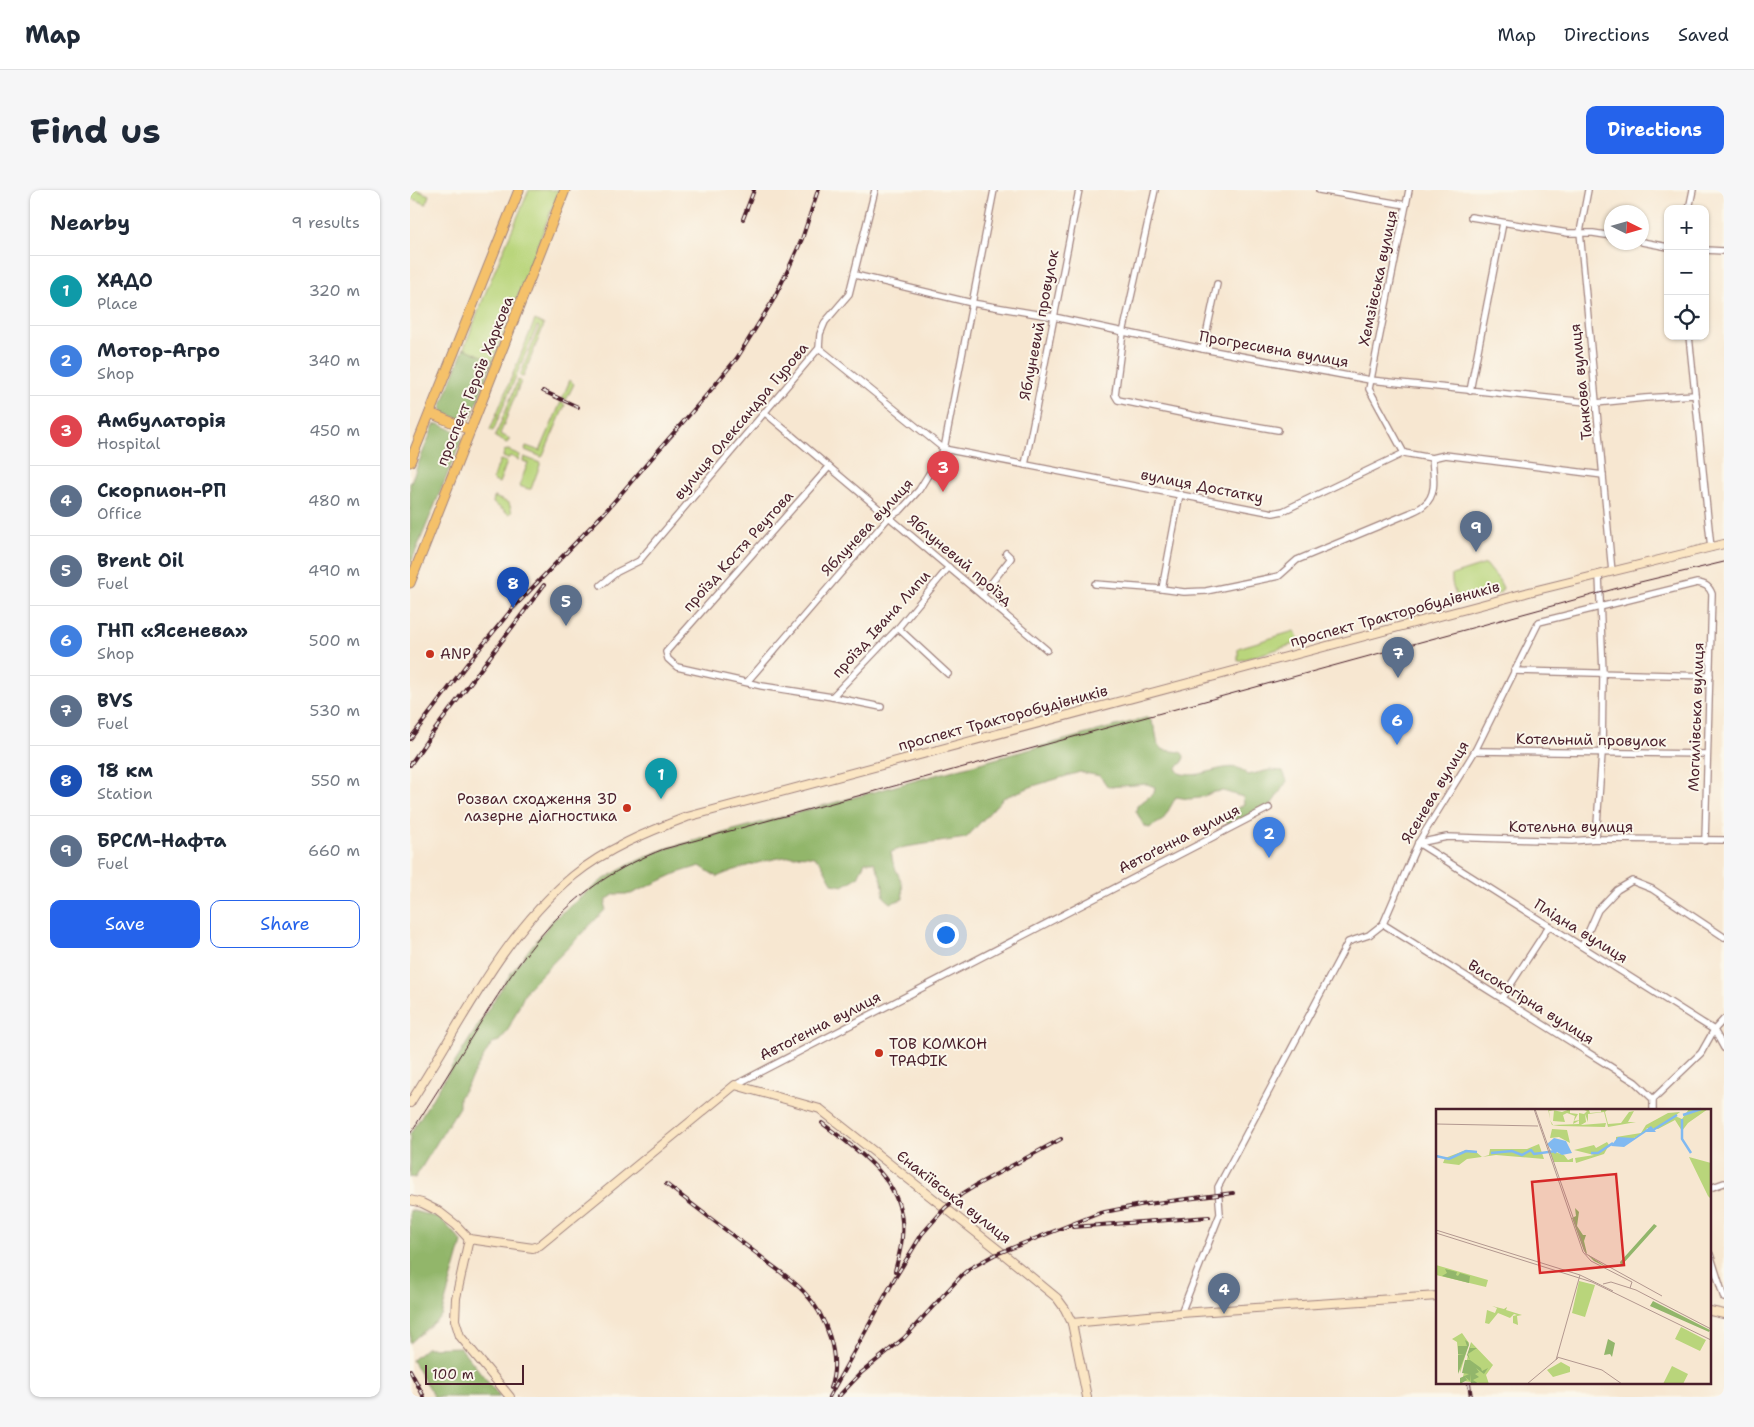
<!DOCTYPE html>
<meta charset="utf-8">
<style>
body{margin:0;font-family:"Shantell Sans",sans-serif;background:#f6f6f7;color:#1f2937}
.controls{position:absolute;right:15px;top:15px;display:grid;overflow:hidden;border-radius:10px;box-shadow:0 1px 4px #0004}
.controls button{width:45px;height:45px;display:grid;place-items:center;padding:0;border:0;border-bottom:1px solid #e0e1e3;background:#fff;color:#1f2937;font:25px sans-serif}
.compass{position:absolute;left:1194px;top:15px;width:45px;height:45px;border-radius:50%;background:#fff;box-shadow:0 1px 4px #0004;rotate:95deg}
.scale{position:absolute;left:15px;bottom:12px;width:99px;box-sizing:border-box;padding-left:5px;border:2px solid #4a1f2b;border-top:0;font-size:14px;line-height:18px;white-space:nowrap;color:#4a1f2b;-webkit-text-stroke:4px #fbf7ec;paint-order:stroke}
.you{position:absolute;left:535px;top:744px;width:18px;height:18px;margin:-12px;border:4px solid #fff;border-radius:50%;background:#1a73e8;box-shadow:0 0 0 8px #1a73e833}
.badge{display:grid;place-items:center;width:32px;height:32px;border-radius:50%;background:#2563eb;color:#fff;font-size:16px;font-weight:700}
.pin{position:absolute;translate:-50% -41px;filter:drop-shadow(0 1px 2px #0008)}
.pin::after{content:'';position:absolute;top:26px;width:18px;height:15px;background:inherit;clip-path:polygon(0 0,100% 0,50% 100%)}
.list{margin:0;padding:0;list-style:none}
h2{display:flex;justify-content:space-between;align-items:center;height:65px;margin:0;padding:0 20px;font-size:21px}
h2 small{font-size:16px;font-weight:400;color:#747a83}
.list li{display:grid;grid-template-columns:32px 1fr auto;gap:15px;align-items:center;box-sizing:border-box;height:70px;padding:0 20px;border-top:1px solid #e0e1e3}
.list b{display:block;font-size:19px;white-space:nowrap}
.list p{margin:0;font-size:16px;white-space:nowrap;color:#747a83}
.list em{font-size:16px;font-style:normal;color:#747a83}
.actions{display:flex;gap:10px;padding:15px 20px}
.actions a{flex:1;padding:11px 0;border:1px solid #2563eb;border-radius:10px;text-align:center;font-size:18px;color:#2563eb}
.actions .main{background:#2563eb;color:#fff}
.icon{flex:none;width:28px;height:28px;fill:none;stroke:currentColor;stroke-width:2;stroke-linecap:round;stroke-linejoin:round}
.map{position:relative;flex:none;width:1314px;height:1207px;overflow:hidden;border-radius:10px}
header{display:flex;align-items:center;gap:30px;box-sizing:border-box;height:70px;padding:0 25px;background:#fff;border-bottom:1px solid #e0e1e3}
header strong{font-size:24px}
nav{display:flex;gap:28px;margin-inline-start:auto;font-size:18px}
.intro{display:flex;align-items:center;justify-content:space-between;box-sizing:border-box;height:120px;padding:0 30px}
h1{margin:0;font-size:35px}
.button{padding:12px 22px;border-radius:10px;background:#2563eb;color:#fff;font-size:18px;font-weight:700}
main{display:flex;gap:30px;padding:0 30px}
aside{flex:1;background:#fff;border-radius:10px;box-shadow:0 1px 4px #0004}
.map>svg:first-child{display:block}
</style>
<header>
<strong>Map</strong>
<nav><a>Map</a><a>Directions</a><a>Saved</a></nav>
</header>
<div class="intro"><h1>Find us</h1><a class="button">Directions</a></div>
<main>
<aside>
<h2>Nearby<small>9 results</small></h2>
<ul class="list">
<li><span class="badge" style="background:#0f9aa8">1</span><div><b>ХАДО</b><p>Place</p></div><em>320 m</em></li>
<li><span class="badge" style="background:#3f7fe0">2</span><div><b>Мотор-Агро</b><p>Shop</p></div><em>340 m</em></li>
<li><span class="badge" style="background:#e0444e">3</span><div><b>Амбулаторія</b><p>Hospital</p></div><em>450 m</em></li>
<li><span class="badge" style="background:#5c6f8a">4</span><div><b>Скорпион-РП</b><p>Office</p></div><em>480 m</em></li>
<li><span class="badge" style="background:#5c6f8a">5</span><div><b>Brent Oil</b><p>Fuel</p></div><em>490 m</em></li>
<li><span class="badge" style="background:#3f7fe0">6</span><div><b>ГНП «Ясенева»</b><p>Shop</p></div><em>500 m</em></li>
<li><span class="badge" style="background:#5c6f8a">7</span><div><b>BVS</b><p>Fuel</p></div><em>530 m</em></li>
<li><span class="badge" style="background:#1a4fb4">8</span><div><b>18 км</b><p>Station</p></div><em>550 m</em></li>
<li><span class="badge" style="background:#5c6f8a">9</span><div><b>БРСМ-Нафта</b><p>Fuel</p></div><em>660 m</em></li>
</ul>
<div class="actions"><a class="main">Save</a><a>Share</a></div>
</aside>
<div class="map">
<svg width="1314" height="1207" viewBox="0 0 1314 1207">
<rect width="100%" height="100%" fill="#fbf7ec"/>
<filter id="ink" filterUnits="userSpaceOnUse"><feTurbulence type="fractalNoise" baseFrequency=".02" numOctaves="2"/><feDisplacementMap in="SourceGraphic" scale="10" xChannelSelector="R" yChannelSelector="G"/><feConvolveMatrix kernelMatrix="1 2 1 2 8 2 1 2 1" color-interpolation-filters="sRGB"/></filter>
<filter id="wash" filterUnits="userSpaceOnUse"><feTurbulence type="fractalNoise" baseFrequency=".0096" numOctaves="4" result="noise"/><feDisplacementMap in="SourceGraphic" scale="20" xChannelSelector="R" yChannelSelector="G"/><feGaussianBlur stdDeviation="1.12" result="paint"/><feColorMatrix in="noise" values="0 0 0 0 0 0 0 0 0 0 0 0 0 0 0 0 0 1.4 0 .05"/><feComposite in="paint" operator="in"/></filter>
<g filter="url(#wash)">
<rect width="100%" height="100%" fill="#f7e7d1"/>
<g fill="#b9d57b" stroke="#827a53">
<polygon points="0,0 7,0 19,5 16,14 0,8"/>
<polygon points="119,0 149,0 83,171 54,158 79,94"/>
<polygon points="125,130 134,135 113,187 110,186 129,137 127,136 83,241 80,240"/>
<polygon points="108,190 111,191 90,244 100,249 97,253 85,247"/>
<polygon points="160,190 164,194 156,210 152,209"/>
<polygon points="151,212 155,215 133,266 132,267 115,260 116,256 130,261"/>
<polygon points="98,260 110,265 109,270 100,266 98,269 93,267 94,261"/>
<polygon points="114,267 130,273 130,275 121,299 119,299 109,296 118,273 113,271"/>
<polygon points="90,270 97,272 89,293 84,291 83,289"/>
<polygon points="84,307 99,313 102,322 99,324 83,313"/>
<path d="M1076,374L1089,390L1093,398L1090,403L1055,412L1049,410C1044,403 1041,393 1042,385Z"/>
<polygon points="884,441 891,452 828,471 828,458"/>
</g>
<g fill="#92b66b" stroke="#6e6a4b">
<polygon points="54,158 83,171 60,230 54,231 33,222 31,217"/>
<polygon points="29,234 49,243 52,249 0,375 0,294 24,235"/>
<path d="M739,527L745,539L748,555L754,560L771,562L774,566L773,572L766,578L769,583C790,590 809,574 828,578C832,579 835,583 838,585L860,580L873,581L877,591L859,618L818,636L816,629L820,624L834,614L833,607L813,601L804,602L789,608L779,609L766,607L753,630L739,638L734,636L726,621L727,616L744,603L745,597L737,594L698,597L690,586L670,582L623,596L593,608L556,648L495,657L481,662L483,673L492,693L493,709L481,713L474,707L472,690L464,672H455L448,687L433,696L423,694C419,689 412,673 409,670C394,656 323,679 307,687L290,676L267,683L221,704H205L196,710L195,720L117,799L97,842L89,851L82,853L49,908V917L5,988L0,987V944L101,783L121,757L144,729L191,691L220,674L254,659Z"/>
<polygon points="0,1020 30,1028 52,1052 31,1126 0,1153"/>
<polygon points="50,1157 90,1207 24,1207 2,1170 16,1158"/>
</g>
</g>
<g filter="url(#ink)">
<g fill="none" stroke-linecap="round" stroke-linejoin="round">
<defs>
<g id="street">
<polyline points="745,0 713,143 705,205 708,210 786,226 868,240"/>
<polyline points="909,0 996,15"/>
<polyline points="1178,0 1170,42 1202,382"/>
<polyline points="1279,19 1283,0"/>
<polyline points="1061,27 1158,43 1183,43 1202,46"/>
<polyline points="1232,52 1258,57"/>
<polyline points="1295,60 1314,61"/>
<polyline points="445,85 562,113 644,127 793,159 960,190 1186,213 1235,208 1285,205"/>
<polyline points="1279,146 1301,358"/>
<polyline points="409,158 534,259 863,323 873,321 994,263 1022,268 1035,265 1193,285"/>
<polyline points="793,159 807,94"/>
<polyline points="1060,201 1093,33"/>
<polyline points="354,222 637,460"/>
<polyline points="994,263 959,199 999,0"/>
<polyline points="615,275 669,0"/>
<polyline points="419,277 256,462 258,469 267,477 352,496 422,507 471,517"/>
<path d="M685,394L752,399L774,402L796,401L869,386L887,370L1000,323C1004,321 1010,319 1014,315C1028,305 1023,283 1022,268"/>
<polyline points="191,395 207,382 229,371 409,158 410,144 415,132 439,104 465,0"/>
<polyline points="752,399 770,304"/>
<polyline points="572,405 601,368 596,363"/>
<polyline points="488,438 538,484"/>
<polyline points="1104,481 1300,486"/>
<polyline points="337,492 479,327 491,320 509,300 534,259 584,0"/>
<polyline points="422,507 488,438 539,377"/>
<polyline points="1065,561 1297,564"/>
<polyline points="1186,649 1192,563 1193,483 1189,385"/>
<polyline points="1008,653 1304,840 1314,858"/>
<polyline points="1008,653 1037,647 1162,651 1186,649 1314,650"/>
<polyline points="973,734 1225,892 1243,909 1243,921"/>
<polyline points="1172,756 1188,720 1207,700 1222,691 1242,699 1314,747"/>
<polyline points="1092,808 1139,736"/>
<polyline points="325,895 859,618"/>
<polyline points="1243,909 1291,863 1304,840 1314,829"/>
<polyline points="1300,998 1314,993"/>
<polyline points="1300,1064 1314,1108"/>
<path d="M771,1123L810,1024L808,997L938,752L959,745L973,734L1008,653L1065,561L1129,432L1287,393C1295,394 1299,396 1302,404L1295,651"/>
</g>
<g id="secondary">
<path d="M0,913C50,836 91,746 163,686C196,659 237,642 277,627L1123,401L1314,354"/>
<polyline points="0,1010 12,1013 28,1021 46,1035 59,1049 123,1058 130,1055 325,895 410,919 591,1062 647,1108 655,1119 662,1133 677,1207"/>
<polyline points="59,1049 46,1108 45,1130 50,1146 100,1207"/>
<polyline points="1300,1121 1314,1124"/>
<polyline points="662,1133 771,1123 1028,1106"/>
</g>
<g id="primary">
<polyline points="20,223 60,240"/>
<polyline points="0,272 109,0"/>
<polyline points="0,393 155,0"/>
</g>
</defs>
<use href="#street" stroke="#a0837e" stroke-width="8"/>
<use href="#secondary" stroke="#a0837e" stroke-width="10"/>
<use href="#primary" stroke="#a0837e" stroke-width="11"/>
<use href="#street" stroke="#fff" stroke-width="5.5"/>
<use href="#secondary" stroke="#fbe6c4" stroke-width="8"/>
<use href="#primary" stroke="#f5c16b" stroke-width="9"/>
<path stroke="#4a1f2b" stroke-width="1" d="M0,944C23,908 46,872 69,835C120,753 160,695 254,659L1226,393L1314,372"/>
<defs>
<g id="rail">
<polyline points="333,29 344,0"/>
<polyline points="133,201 168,217"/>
<polyline points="0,549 57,474 103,418 195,322 300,201 327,168 362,112 377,82 392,49 408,0"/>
<polyline points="0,575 18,549 134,395"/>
<path d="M412,933C445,959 488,985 492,1031C494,1048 489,1065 485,1081"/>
<path d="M256,994C287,1018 318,1042 350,1066C364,1078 382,1089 394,1102C416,1125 432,1167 420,1198"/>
<polyline points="663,1037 799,1027"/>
<polyline points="0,1180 14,1207"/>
<polyline points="1059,1193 1061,1207"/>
<polyline points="419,1207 485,1088 512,1044 535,1018 552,1004 570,993 651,949"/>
<polyline points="428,1207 451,1183 494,1148 552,1085 559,1079 584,1065 690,1023 730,1015 823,1003"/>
</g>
</defs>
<use href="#rail" stroke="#4a1f2b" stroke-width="4"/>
<use href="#rail" stroke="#fbf7ec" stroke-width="2" stroke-dasharray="5.5" stroke-linecap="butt"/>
</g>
</g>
<g fill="#c8321e" stroke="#fbf7ec" stroke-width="2">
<circle cx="20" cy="464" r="5"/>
<circle cx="217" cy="618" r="5"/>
<circle cx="469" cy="863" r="5"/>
</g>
<g text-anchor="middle" stroke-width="4" stroke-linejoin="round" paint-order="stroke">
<g font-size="15" fill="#4a1f2b" stroke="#fbf7ec">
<text transform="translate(968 88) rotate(-78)" y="5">Хемзівська вулиця</text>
<text transform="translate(629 135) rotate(-79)" y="5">Яблуневий провулок</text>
<text transform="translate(864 159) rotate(10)" y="5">Прогресивна вулиця</text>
<text transform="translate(65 191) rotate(-68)" y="5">проспект Героїв Харкова</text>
<text transform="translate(1171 192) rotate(-96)" y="5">Танкова вулиця</text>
<text transform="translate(331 231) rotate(-50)" y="5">вулиця Олександра Гурова</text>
<text transform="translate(792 296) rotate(11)" y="5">вулиця Достатку</text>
<text transform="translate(457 337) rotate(-47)" y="5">Яблунева вулиця</text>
<text transform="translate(328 361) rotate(-48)" y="5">проїзд Костя Реутова</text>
<text transform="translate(550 370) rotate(40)" y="5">Яблуневий проїзд</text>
<text transform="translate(985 424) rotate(-15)" y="5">проспект Тракторобудівників</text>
<text transform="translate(471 434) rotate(-48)" y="5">проїзд Івана Липи</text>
<text transform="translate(1286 527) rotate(-88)" y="5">Могилівська вулиця</text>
<text transform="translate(593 528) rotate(-15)" y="5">проспект Тракторобудівників</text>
<text transform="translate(1181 550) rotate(1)" y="5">Котельний провулок</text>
<text transform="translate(1025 602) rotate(-59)" y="5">Ясенева вулиця</text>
<text x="1161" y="642">Котельна вулиця</text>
<text transform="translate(769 649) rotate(-27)" y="5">Автоґенна вулиця</text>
<text transform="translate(1171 741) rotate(32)" y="5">Плідна вулиця</text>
<text transform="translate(1121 812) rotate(32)" y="5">Високогірна вулиця</text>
<text transform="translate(410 836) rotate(-27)" y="5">Автоґенна вулиця</text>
<text transform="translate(544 1007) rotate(38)" y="5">Єнакіївська вулиця</text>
</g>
<g font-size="15" fill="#4a1f2b" stroke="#fbf7ec" text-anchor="start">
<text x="30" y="469">ANP</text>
<text x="207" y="614" text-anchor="end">Розвал сходження 3D<tspan x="207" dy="17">лазерне діагностика</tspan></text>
<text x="479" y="859">ТОВ КОМКОН<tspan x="479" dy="17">ТРАФІК</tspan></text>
</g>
</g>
<g transform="translate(1026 919)">
<rect width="275" height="275" fill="#f7e7d1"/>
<path d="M112,0L126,3L134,0V4L142,5L138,12L144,11L137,15L139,7L131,4L127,6L129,13L117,12L118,1L113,2L114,10ZM165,0H172L169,3L172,15L185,14L193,3L198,2L192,13H200L172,18L168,3L152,5V13L149,5L150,13L145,16L170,14L169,18L123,17L116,16L114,11L117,16L143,15V4L148,5L151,2L148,1H153L154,4L165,3ZM253,0H272L252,14L246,22L239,11L222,20L211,19L209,23L198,29L180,31V28L205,24L210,16L232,4L244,3L239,7L246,10ZM116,20L131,21L134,34L123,28L114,29ZM171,33L173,36L168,45L140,54L139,49L158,46L138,41L158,36L160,39ZM103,35L108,50L60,46L31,50L23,56L7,54L9,49L30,41L39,42L46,48L53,46L54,40H91ZM113,41L128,46L132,51L137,49V53H118ZM253,48L275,54V90L272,87ZM0,156L52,171L50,178L0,166ZM143,172L159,176L149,208L136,204ZM56,197L68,200L71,198L70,201L86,206L81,207L82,216L77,214V207L81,206L78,205L74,209L62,204L53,215L49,214L51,201L59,204L61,199ZM245,218L270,231L264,242L239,230ZM26,224L33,234L24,264L21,233L16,230ZM35,233L57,256L50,266L53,275L26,272ZM125,253L134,258V263L117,268L111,261ZM236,257L252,265L247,275H227Z" fill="#b9d57b"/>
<path d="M139,99L143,103L141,117L147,126H150L148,132L151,145L172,159L158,152L148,142L136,109L140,107ZM218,115L221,117L185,157L184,153ZM9,160L21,163L20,166L22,167L24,164L34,167L33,174L6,167L11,164ZM217,192L274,221L273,223L214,197ZM172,230L179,234L176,248L174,245L168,246ZM29,231L32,233L33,236L22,265V246L28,245H22V237H31ZM35,234L34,239H41L32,245L34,251L45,259L46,262L52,259L48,265L40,259L43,263L39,265L43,268L37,271L43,275H35L34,265V272L29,268L31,271L24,275V269L33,265L26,264L29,251H34L31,246Z" fill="#92b66b"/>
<path d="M215,17L220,23H210L188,38L175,37L182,28L198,29ZM118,29L130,32L136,44L126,46L121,43L119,45L111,35Z" fill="#80b9f1"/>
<path fill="none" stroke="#80b9f1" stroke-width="2.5" d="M247,6L265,0M246,10V30L255,44M217,21L241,6M55,44L76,42L86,46L95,41L98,45L120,42M155,44H162L177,34M0,47L13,50L30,42L41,43"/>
<path fill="none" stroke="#b2978f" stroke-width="1" d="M98,0L147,143L155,152L196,173L194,179M99,0L150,145L226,187M0,15L102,17M0,121L144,166L177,182M0,124L156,173L275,231M167,175L175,173L200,181L275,220M121,248L166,261L186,275M120,251L144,166M91,275L122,249"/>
<path fill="#d62828" fill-opacity="0.15" stroke="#d62828" stroke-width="2.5" d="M180,65L188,156L104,164L96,73Z"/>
<rect width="275" height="275" fill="none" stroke="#4a1f2b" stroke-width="2.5"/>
</g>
</svg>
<div class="controls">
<button>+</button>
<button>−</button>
<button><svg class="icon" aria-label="locate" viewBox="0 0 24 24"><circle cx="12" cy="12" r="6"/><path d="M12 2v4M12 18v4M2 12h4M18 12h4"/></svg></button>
</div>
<svg class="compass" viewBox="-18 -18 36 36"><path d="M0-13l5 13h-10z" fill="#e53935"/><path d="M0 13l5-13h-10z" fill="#747a83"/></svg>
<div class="scale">100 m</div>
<div class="you"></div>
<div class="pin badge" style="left:251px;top:609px;background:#0f9aa8">1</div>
<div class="pin badge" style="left:859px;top:668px;background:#3f7fe0">2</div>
<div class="pin badge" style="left:533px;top:302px;background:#e0444e">3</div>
<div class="pin badge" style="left:814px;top:1124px;background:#5c6f8a">4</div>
<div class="pin badge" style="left:156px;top:436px;background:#5c6f8a">5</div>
<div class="pin badge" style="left:987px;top:555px;background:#3f7fe0">6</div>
<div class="pin badge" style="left:988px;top:488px;background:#5c6f8a">7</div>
<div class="pin badge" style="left:103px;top:418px;background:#1a4fb4">8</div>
<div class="pin badge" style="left:1066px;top:362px;background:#5c6f8a">9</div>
</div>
</main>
